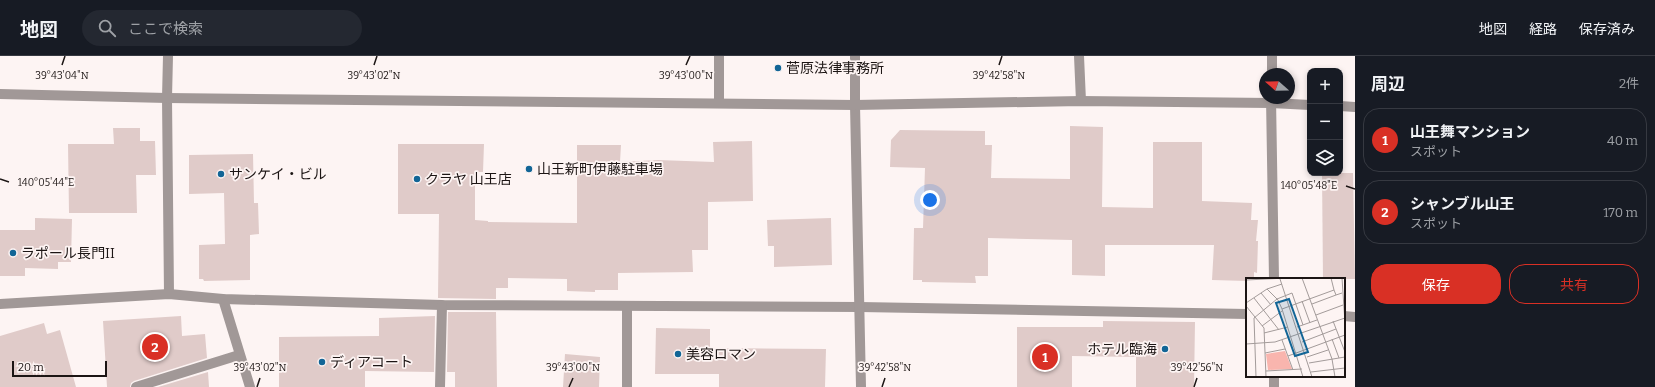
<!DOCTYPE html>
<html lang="ja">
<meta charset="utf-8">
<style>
body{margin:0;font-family:Bitter,"Noto Sans JP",serif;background:#242831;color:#f1f3f6}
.controls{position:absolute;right:12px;top:12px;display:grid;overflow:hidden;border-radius:8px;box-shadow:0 2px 6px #0003}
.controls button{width:36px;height:36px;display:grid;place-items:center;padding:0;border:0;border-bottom:1px solid #363941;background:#171b24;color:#f1f3f6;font:20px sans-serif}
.compass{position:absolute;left:1259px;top:12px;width:36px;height:36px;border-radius:50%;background:#171b24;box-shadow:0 2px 6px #0003;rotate:290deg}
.scale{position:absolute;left:12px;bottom:10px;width:95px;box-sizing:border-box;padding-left:4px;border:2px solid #1c1514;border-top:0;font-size:11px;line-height:14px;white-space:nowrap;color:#1c1514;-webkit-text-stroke:3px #fdf4f3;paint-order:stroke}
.you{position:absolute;left:930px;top:144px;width:14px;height:14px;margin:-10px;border:3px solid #fff;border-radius:50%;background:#1a73e8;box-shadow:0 0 0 6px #1a73e833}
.badge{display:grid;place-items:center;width:26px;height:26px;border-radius:50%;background:#d93025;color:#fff;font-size:13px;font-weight:700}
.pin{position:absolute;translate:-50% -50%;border:2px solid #fff;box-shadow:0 1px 4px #0006}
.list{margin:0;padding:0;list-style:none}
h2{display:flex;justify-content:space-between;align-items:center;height:52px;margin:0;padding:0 16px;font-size:17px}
h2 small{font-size:13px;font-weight:400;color:#9ea1a6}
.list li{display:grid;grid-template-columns:26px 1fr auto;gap:12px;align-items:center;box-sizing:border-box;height:64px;margin:0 8px 8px;padding:0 8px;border:1px solid #363941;border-radius:16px}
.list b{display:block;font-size:15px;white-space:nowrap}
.list p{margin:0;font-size:13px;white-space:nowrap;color:#9ea1a6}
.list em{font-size:13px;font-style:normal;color:#9ea1a6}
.actions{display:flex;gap:8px;padding:12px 16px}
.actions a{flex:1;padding:9px 0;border:1px solid #d93025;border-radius:16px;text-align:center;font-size:14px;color:#d93025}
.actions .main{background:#d93025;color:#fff}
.icon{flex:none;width:22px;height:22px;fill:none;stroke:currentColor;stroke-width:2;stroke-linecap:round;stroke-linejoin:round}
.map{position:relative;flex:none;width:1355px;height:331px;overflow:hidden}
header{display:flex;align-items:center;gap:24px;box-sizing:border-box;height:56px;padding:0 20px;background:#171b24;border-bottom:1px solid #363941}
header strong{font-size:19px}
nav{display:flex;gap:22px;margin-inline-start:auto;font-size:14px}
.search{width:280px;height:36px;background:#242831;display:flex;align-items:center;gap:10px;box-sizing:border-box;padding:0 14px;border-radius:22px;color:#9ea1a6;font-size:15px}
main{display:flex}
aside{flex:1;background:#171b24}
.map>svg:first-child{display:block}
</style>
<header>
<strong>地図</strong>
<div class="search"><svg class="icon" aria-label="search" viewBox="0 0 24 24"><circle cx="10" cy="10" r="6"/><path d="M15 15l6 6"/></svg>ここで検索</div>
<nav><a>地図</a><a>経路</a><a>保存済み</a></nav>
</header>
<main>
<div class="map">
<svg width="1355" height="331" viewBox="0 0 1355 331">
<rect width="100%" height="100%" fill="#fdf4f3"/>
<g fill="#e0cbc9">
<polygon points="1070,70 1103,71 1102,151 1153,152 1153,86 1202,86 1202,145 1252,147 1251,164 1258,164 1256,185 1258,185 1257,217 1254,216 1254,223 1247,223 1247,225 1212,224 1214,189 1105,189 1105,220 1072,219 1072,184 988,182 988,220 975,220 976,227 922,226 922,224 913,224 914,172 923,172 925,112 890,111 891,84 900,74 985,75 985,89 992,89 991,122 1070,123"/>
<polygon points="113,72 140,72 140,85 155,85 156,119 136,119 137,157 69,157 68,88 114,88"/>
<polygon points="752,85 753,145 708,146 708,194 692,194 693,216 618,217 618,234 595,234 595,236 567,235 567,223 508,222 508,232 496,232 496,243 438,242 439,158 398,158 398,88 484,88 483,116 475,116 475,164 488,165 488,166 577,167 577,89 621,89 620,106 658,104 714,106 713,86"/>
<polygon points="253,98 254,147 258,147 259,178 250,179 250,224 204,225 203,223 199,223 199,189 225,188 224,137 189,138 189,99"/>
<polygon points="1322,117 1353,117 1355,223 1323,223"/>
<polygon points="35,162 72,163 71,206 58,206 58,213 25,212 25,220 0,220 0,174 35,174"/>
<polygon points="831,162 832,209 774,211 774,190 768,190 767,164"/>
<polygon points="448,256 496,256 497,331 455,331 455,316 447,316"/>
<polygon points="181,260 182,280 205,278 207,302 134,325 131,327 130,331 107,331 103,265"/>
<polygon points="435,260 434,316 365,315 365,331 279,331 279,281 379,280 379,262"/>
<polygon points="1103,265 1195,266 1194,331 1136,331 1136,301 1072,300 1072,331 1017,331 1017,271 1103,271"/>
<polygon points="44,267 47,278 60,274 76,331 0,331 0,280"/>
<polygon points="656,272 710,273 710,292 826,293 825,331 719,331 719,318 655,318"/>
<polygon points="565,298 600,301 599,331 563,331"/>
<polygon points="208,316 209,331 158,331"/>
</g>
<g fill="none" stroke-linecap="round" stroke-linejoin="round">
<g stroke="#a19897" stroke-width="10">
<polyline points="168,0 167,42 169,238"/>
<polyline points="1079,0 1081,45"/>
<polyline points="1272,18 1272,0"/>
<polyline points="1271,42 1274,223"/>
<polyline points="719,47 719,0"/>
<polyline points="223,243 250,331"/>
<polyline points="0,248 169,238 223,243 442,249 860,251 1247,258"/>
<polyline points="627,251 627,331"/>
<polyline points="1344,260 1355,261"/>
<polyline points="136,331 239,299"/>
<polyline points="440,331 442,249"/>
<polyline points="1274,331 1274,320"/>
</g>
<g stroke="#a19897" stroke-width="10">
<polyline points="855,0 855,49 861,331"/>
<polyline points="0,38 167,42 855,49 1081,45 1271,47 1310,49"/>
<polyline points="1340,50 1355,51"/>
</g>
</g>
<path fill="none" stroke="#1c1514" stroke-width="1.5" d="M62,9L65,0M374,9L377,0M686,9L690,0M999,9L1002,0M0,123L9,126M1346,130L1355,133M257,331L260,322M569,331L573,322M882,331L885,322M1194,331L1197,322"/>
<g fill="#126596" stroke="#fdf4f3" stroke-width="1.5">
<circle cx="778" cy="12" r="4"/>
<circle cx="529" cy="113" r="4"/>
<circle cx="221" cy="118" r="4"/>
<circle cx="417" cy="123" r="4"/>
<circle cx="13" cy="197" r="4"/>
<circle cx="1165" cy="293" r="4"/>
<circle cx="678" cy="298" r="4"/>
<circle cx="322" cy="306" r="4"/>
</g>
<g text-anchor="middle" stroke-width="3.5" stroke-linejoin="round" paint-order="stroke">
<g font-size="14" fill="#1c1514" stroke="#fdf4f3" text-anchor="start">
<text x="786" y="17">菅原法律事務所</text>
<text x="537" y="118">山王新町伊藤駐車場</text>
<text x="229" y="123">サンケイ・ビル</text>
<text x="425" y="128">クラヤ 山王店</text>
<text x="21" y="202">ラポール長門II</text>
<text x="1157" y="298" text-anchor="end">ホテル臨海</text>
<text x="686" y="303">美容ロマン</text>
<text x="330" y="311">ディアコート</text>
</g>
</g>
<g transform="translate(1246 222)">
<rect width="99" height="99" fill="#fdf4f3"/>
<path d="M39,73L46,91L22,92L20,76Z" fill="#f9b5ae"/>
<path fill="none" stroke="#a39b9a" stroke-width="1" d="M56,0L86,81L89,99M85,0L88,12M96,0L99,45M34,1L66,99M0,2L41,0M21,11L32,22L36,31L57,99M15,15L25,27M8,20L33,52M56,23L64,45M0,25L21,11L36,6M66,26L90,17M0,28L18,50L20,99M36,31L88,12L90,17L96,15M70,37L97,27M87,43L99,74M16,48L36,33M51,49L71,42M18,55L42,49M86,61L93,80M36,62L47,92M56,64L90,51M0,66L29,64L99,40M19,75L39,71M42,78L99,57M61,79L82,72M63,85L99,79M20,93L56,91M65,94L99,90M10,99L8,40L31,21L46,15L57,47"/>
<path fill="#126596" fill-opacity="0.15" stroke="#126596" stroke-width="2" d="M43,21L62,74L49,78L30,25Z"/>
<rect width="99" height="99" fill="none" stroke="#1c1514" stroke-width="2"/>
</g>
<g font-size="10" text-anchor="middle" fill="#1c1514" stroke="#fdf4f3" stroke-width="3.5" stroke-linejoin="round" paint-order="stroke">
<text x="62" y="23">39°43'04"N</text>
<text x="374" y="23">39°43'02"N</text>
<text x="686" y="23">39°43'00"N</text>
<text x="999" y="23">39°42'58"N</text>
<text x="46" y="130">140°05'44"E</text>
<text x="1309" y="133">140°05'48"E</text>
<text x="260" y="315">39°43'02"N</text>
<text x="573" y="315">39°43'00"N</text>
<text x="885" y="315">39°42'58"N</text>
<text x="1197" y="315">39°42'56"N</text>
</g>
</svg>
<div class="controls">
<button>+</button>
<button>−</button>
<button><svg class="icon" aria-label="layers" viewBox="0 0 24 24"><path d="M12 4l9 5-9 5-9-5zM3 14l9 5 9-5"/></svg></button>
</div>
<svg class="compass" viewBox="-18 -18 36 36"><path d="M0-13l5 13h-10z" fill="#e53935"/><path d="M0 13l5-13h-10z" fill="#9ea1a6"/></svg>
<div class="scale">20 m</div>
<div class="you"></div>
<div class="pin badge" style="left:1045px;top:301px">1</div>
<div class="pin badge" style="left:155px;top:291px">2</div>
</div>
<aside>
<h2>周辺<small>2件</small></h2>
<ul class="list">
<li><span class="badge">1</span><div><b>山王舞マンション</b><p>スポット</p></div><em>40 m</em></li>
<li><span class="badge">2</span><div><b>シャンブル山王</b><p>スポット</p></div><em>170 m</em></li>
</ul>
<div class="actions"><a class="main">保存</a><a>共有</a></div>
</aside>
</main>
